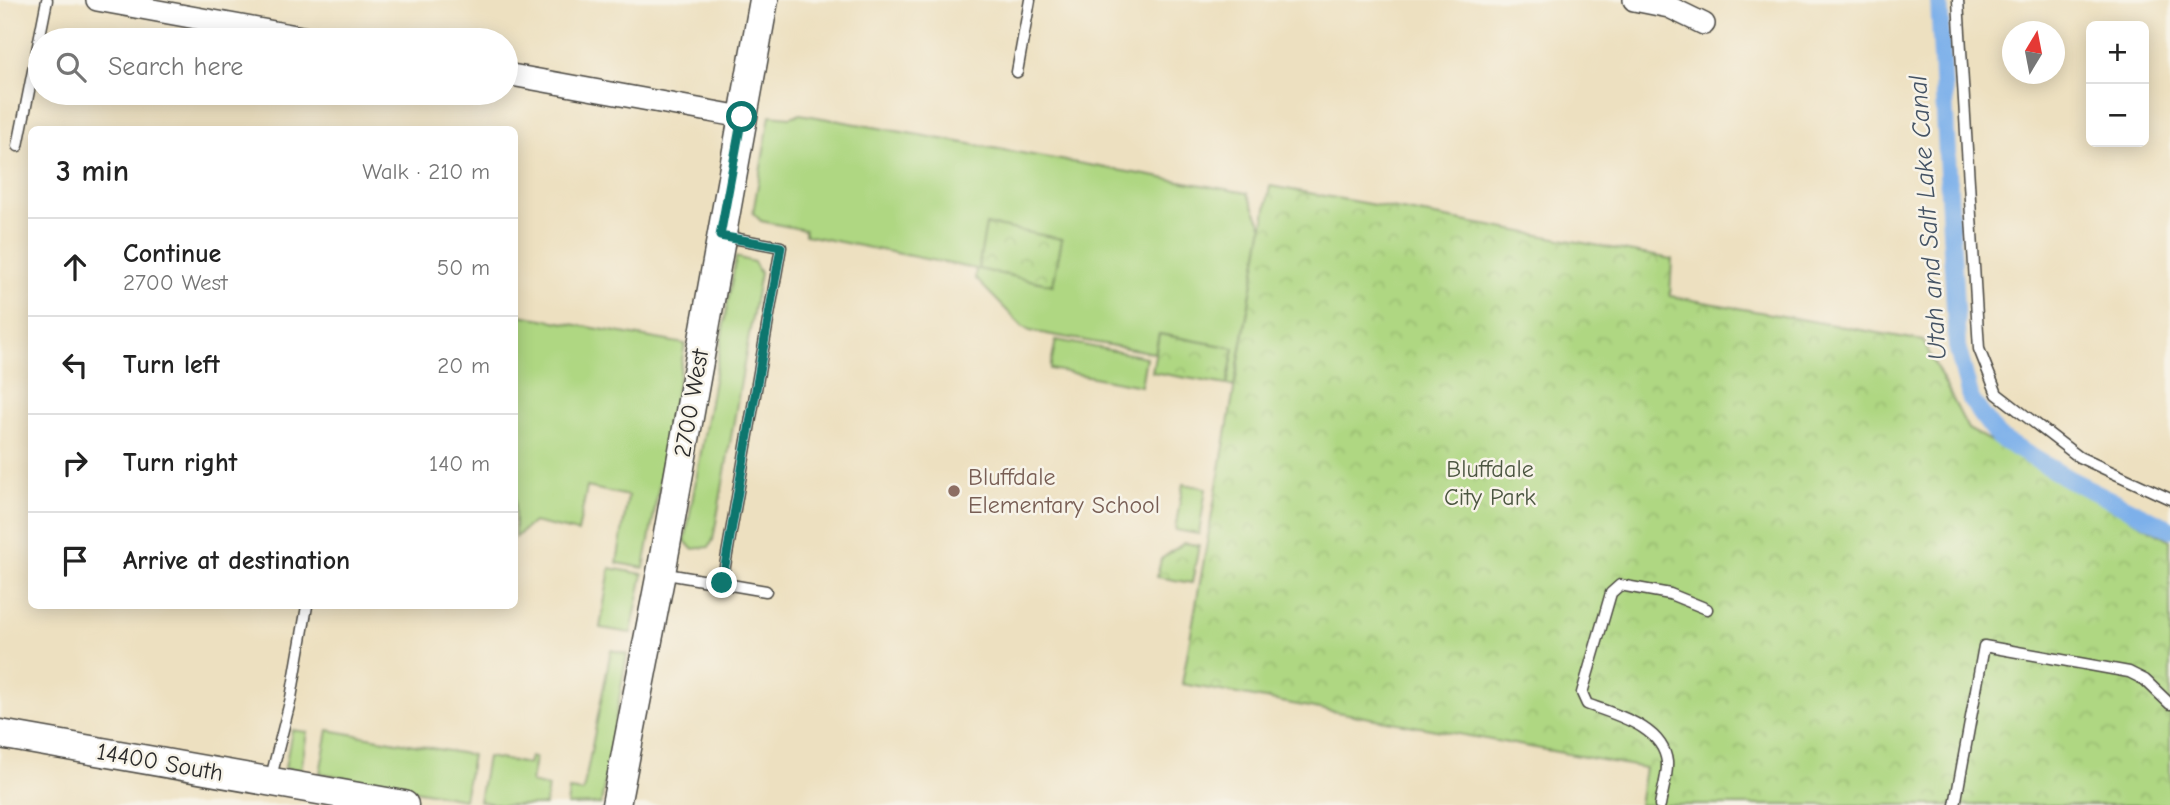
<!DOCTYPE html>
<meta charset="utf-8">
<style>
body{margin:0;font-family:"Comic Neue",sans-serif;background:#f6f6f6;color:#222}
.controls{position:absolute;right:21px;top:21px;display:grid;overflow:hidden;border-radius:10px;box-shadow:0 4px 18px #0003}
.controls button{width:63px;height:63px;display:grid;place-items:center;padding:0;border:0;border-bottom:2px solid #e0e0e0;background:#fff;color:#222;font:35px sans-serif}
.compass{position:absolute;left:2002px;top:21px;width:63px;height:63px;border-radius:50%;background:#fff;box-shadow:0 4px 18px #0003;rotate:10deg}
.stop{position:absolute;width:21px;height:21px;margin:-16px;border:5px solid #0f766e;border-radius:50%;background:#fff}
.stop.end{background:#0f766e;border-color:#fff;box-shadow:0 2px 7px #0008}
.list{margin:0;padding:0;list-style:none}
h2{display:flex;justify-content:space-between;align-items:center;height:91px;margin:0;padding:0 28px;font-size:30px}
h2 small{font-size:23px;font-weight:400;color:#767676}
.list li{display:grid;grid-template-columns:46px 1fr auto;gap:21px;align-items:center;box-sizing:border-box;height:98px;padding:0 28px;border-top:2px solid #e0e0e0}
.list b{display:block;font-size:26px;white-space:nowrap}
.list p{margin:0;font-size:23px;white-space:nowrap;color:#767676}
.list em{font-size:23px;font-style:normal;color:#767676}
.icon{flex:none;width:38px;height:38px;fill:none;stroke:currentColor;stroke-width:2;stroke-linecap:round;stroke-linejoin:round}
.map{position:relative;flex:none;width:2170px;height:805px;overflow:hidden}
.search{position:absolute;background:#fff;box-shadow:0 4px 18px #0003;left:28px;top:28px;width:490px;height:77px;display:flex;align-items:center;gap:18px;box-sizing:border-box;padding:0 24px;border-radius:38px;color:#767676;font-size:26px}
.panel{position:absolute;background:#fff;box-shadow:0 4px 18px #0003;left:28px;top:126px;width:490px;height:483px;border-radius:10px}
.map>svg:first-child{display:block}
</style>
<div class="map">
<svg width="2170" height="805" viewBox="0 0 2170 805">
<defs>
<pattern id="park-crowns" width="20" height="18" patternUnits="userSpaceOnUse" patternTransform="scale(1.75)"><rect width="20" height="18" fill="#afd782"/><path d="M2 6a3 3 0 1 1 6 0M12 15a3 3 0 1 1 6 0" fill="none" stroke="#97b970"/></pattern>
</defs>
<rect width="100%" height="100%" fill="#f7f3e8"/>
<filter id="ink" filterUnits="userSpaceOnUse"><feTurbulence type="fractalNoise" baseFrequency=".0143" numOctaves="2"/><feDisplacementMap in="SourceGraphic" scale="14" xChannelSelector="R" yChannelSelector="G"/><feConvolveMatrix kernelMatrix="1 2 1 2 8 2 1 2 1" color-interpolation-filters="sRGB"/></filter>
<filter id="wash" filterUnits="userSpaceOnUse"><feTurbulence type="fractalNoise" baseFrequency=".00686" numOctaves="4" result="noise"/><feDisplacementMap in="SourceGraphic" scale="28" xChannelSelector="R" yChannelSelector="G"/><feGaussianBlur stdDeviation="1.57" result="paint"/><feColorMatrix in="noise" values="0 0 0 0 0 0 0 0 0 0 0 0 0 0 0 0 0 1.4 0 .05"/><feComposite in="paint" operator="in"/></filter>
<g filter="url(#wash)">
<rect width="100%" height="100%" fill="#ede0c0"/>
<g fill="#afd782" stroke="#6d8156" stroke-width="2">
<polygon points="800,114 1247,193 1263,227 1234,387 1227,385 1234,348 1159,334 1155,353 1030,331 1023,327 975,278 976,269 805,235 805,230 761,221 753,213 770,115 790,117"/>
<polygon points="736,257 754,262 760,273 713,540 709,547 692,549 685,541"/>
<polygon points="514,314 685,344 644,568 617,563 628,496 587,487 578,532 533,522 515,538"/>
<polygon points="1056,340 1146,357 1141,386 1050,369"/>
<polygon points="1183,484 1206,488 1199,534 1175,530"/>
<polygon points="610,568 643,574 631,633 600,628"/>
<polygon points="611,650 627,654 601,804 567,805 569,790 583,792"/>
<polygon points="292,730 307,732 301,770 285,768"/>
<polygon points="328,730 472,755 464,799 320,773"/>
<polygon points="487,757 528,764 530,757 535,758 531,783 548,787 545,805 500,805 479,801"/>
</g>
<g fill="url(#park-crowns)" stroke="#6d8156" stroke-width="2">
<polygon points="1270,186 1672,259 1670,296 1923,341 1968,429 2170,540 2170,805 1639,805 1645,768 1182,684"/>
<polygon points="986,224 1062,239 1053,285 978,269"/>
<polygon points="1159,334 1234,348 1227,385 1152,372"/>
<polygon points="1184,543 1199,545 1192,583 1157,577 1161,559"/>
</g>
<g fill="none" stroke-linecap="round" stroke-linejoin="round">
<polyline stroke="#7db0ea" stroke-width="18" points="1939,0 1957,346 1971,400 1998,437 2069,479 2170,529"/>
</g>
</g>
<g filter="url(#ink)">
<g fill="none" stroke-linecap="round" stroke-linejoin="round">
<defs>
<g id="lane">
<polyline points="1958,0 1979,349 1997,394 2079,457 2170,499"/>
<polyline points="1017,72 1030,0"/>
<polyline points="18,146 47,0"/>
<polyline points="661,573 766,591"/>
<polyline points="722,583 781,247 723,236"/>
<polyline points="270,781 291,698 307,606"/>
<path d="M1660,805C1662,792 1668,775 1667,762C1663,726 1615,715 1587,704L1582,693L1611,593L1620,585L1670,594L1707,609"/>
<polyline points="1955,805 1984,646 2129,672 2145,680 2170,704"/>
</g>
<g id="street">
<polyline points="97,0 318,40"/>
<polyline points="1634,0 1669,7 1704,24"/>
<polyline points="506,74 742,117"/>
</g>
<g id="secondary">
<polyline points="0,734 404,805"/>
<polyline points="616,805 661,573 764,0"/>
</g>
</defs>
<use href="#lane" stroke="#484641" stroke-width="13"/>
<use href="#street" stroke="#484641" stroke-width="24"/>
<use href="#secondary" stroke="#484641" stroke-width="31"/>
<use href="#lane" stroke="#fff" stroke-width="10"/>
<use href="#street" stroke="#fff" stroke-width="21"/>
<use href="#secondary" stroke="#fff" stroke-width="28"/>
</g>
</g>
<g fill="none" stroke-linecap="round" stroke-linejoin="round" filter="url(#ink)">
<polyline stroke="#0f766e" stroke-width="9" points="722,583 781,247 720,236 742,117"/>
</g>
<circle fill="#8d6e63" stroke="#f7f3e8" stroke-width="2.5" cx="954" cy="491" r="7"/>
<g text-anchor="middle" stroke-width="5" stroke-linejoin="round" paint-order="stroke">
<g font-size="24" fill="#2b2b2b" stroke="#f7f3e8">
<text transform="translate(691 403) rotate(-80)" y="8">2700 West</text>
<text transform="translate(160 762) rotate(10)" y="8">14400 South</text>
</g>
<g font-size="24" fill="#4c5641" stroke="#f7f3e8">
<text x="1490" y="477">Bluffdale<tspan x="1490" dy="28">City Park</tspan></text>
</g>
<g font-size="24" fill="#785e54" stroke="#f7f3e8" text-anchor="start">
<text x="968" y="485">Bluffdale<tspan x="968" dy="28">Elementary School</tspan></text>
</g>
<g font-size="26" font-style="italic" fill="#445364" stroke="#f7f3e8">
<text transform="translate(1927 218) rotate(-94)" y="9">Utah and Salt Lake Canal</text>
</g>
</g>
</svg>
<div class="controls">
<button>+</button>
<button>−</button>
</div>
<svg class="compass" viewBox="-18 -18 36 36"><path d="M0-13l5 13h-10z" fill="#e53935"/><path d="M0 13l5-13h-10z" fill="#767676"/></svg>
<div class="stop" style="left:742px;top:117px"></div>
<div class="stop end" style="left:722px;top:583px"></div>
<div class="search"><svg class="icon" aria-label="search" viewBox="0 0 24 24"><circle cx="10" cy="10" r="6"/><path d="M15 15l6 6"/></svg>Search here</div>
<section class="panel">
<h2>3 min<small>Walk · 210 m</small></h2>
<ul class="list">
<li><svg class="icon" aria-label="ahead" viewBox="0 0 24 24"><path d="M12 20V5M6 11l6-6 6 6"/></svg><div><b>Continue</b><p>2700 West</p></div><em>50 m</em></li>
<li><svg class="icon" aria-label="left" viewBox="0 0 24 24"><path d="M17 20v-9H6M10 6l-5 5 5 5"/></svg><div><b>Turn left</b></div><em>20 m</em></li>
<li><svg class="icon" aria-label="right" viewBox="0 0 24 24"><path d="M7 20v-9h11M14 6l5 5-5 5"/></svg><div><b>Turn right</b></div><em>140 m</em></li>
<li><svg class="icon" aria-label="arrive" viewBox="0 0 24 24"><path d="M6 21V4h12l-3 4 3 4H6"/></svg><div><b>Arrive at destination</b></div></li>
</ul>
</section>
</div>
